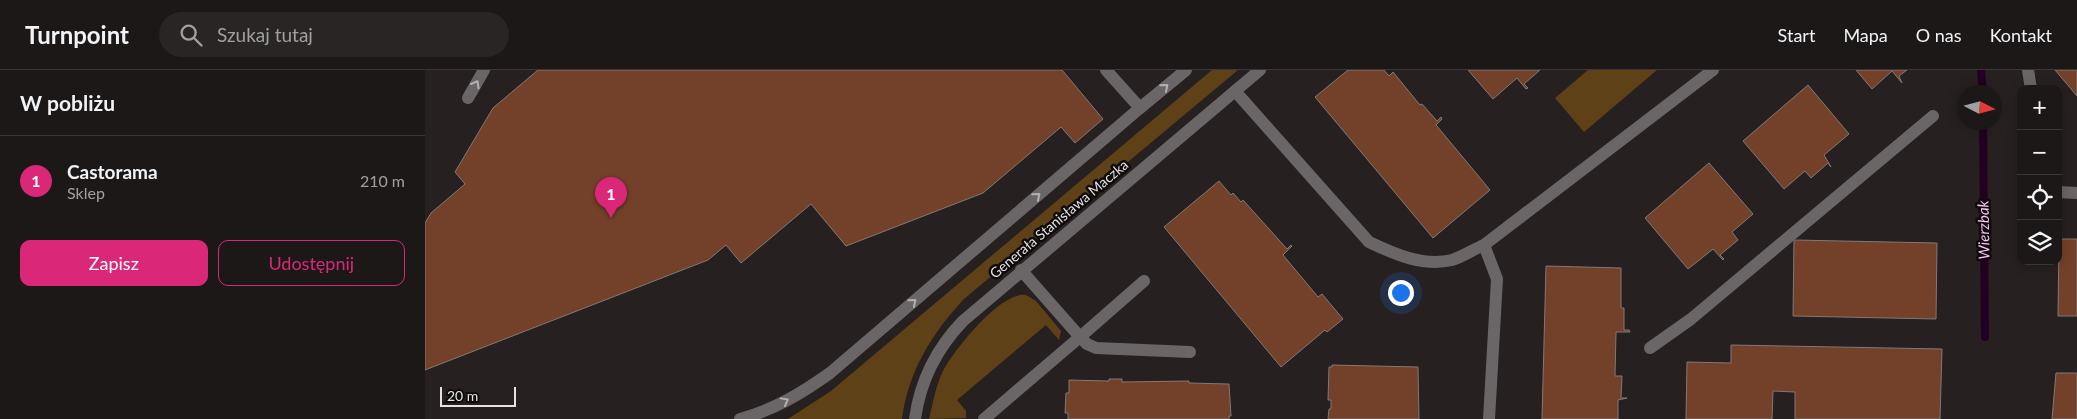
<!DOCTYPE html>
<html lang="pl">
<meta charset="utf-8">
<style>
body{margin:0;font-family:Lato,sans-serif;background:#2a2525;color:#f1f3f6}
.controls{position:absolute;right:15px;top:15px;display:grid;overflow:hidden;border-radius:10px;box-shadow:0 2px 12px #0003}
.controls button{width:45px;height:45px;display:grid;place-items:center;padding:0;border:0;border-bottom:1px solid #3b3737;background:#1d1818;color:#f1f3f6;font:25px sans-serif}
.compass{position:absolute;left:1532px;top:15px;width:45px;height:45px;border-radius:50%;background:#1d1818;box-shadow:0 2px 12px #0003;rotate:96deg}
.scale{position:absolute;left:15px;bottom:12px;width:76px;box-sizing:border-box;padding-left:5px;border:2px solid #e6e2e1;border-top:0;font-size:14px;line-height:18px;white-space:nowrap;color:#e6e2e1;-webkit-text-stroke:4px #0e0b0b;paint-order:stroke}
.you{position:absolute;left:975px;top:222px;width:18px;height:18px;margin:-12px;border:4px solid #fff;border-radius:50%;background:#1a73e8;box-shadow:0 0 0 8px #1a73e833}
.badge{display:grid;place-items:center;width:32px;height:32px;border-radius:50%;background:#db2777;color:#fff;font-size:16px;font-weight:700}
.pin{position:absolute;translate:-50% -41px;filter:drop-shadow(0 1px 2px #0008)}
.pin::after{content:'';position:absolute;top:26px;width:18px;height:15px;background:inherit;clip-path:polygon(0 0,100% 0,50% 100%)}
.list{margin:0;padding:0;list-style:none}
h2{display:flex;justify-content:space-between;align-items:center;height:65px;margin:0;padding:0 20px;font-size:21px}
h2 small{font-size:16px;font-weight:400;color:#a0a0a2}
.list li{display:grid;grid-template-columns:32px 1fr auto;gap:15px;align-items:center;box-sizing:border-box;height:90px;padding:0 20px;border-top:1px solid #3b3737}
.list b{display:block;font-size:19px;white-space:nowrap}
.list p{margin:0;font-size:16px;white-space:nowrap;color:#a0a0a2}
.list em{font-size:16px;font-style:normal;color:#a0a0a2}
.actions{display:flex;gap:10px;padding:15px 20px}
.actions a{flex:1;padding:11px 0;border:1px solid #db2777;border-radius:10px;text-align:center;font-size:18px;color:#db2777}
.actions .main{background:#db2777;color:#fff}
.icon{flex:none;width:28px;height:28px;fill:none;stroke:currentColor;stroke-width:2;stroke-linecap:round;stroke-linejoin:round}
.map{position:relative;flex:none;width:1652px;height:349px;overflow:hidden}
header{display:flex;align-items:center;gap:30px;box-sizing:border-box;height:70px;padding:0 25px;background:#1d1818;border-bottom:1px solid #3b3737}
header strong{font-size:24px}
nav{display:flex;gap:28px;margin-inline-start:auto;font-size:18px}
.search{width:350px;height:45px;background:#2a2525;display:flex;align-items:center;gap:12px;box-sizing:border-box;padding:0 18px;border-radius:28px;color:#a0a0a2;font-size:19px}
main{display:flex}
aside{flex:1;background:#1d1818}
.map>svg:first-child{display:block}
</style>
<header>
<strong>Turnpoint</strong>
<div class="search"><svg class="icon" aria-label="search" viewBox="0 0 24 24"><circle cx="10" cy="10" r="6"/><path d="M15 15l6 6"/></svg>Szukaj tutaj</div>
<nav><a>Start</a><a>Mapa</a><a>O nas</a><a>Kontakt</a></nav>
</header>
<main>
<aside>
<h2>W pobliżu<small></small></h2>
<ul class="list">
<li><span class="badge">1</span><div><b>Castorama</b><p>Sklep</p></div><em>210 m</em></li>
</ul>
<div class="actions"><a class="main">Zapisz</a><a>Udostępnij</a></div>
</aside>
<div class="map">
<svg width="1652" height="349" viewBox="0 0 1652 349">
<rect width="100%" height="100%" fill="#272020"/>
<g fill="#5f4117">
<path d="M787,0H813L539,229C507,263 483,302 477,349H363L406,321Z"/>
<polygon points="1163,0 1232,0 1159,62 1130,28"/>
<path d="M601,225L611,231L636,261L634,270L621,255L532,330L541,341V348L504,349C508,333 511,315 518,301C529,280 576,221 601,225Z"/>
</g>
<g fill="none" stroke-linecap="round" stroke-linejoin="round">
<g stroke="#210021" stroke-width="8">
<polyline points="1556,0 1558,22"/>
<polyline points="1558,52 1560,267"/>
</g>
</g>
<g fill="#734129" stroke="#807976">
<polygon points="113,0 637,0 678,49 650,73 636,57 558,123 421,176 386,134 316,193 301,175 283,190 0,300 0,153 6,143 40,114 30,102 68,38"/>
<polygon points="923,0 959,0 964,6 968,2 995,35 997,34 1012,51 1016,47 1017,49 1011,55 1065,120 1008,168 890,27"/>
<polygon points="1043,0 1115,0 1099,14 1103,18 1101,19 1092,8 1068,29"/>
<polygon points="1431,0 1482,0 1474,6 1477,13 1467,1 1447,19"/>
<polygon points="1630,0 1652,0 1652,26"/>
<polygon points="1383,15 1424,64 1399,85 1406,97 1403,93 1386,108 1380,101 1359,119 1318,71"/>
<polygon points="1284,93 1328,144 1307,162 1313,170 1295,185 1299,189 1298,190 1288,179 1263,199 1220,148"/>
<polygon points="794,111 806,125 808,123 816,132 818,130 862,179 866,175 867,176 858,185 893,227 897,224 918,249 902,262 900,260 856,297 739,157"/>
<polygon points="1634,169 1652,169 1652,246 1633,246"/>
<polygon points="1369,170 1512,173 1511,249 1368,246"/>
<polygon points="1121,196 1196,198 1196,238 1199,238 1199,260 1204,260 1205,262 1191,262 1190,306 1197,306 1196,328 1202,328 1193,330 1193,349 1117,349"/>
<polygon points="1306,275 1517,279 1515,349 1370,349 1370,322 1348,321 1347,349 1261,349 1262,292 1306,293"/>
<polygon points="907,295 993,297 994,349 903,349 904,339 906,339 906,330 903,330 904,297 907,297"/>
<polygon points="1631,303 1652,303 1652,349 1627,349"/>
<polygon points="684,309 697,309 697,312 764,311 764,313 804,314 806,346 804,346 804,349 643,349 643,343 640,343 641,323 644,323 644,310 684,311"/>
</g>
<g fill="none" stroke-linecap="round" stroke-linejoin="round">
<g stroke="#6a6667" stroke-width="12">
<polyline points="681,0 715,38 761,0"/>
<polyline points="1603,0 1606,19"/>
<path d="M810,21L944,172C969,184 998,197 1027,190C1037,187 1049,179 1059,175L1288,0"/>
<polyline points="43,28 59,0"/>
<polyline points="1633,122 1652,123"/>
<polyline points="1059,175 1072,209 1064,349"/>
<polyline points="719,211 655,267 662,274 671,278 765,282"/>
<polyline points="1225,278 1266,249 1508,46"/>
<path d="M315,349C349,340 377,323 405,303L715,38"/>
<path d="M490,349C495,312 512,278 538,251L835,0"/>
<polyline points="559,349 655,267 596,200"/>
</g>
</g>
<defs><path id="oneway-chevron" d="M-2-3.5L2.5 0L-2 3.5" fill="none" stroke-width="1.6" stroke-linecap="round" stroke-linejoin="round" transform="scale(1.25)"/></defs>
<g stroke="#b4b0b0">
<use href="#oneway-chevron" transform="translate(51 14) rotate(-60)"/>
<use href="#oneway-chevron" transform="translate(740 17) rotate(-40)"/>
<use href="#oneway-chevron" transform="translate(612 126) rotate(-40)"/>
<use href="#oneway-chevron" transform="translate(488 232) rotate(-40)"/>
<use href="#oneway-chevron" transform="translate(360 331) rotate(-29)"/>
</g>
<g text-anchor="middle" stroke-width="5" stroke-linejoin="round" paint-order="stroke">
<g font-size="14" fill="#e6e2e1" stroke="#0e0b0b">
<text transform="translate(634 149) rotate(-40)" y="5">Generała Stanisława Maczka</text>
</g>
<g font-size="15" font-style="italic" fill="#f8c4f5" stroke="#0e0b0b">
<text transform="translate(1559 160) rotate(-91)" y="5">Wierzbak</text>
</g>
</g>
</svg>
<div class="controls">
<button>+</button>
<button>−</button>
<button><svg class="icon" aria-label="locate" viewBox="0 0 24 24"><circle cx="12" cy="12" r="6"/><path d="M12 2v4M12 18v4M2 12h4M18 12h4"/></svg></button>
<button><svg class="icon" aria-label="layers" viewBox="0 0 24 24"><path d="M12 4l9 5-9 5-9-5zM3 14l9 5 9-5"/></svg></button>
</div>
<svg class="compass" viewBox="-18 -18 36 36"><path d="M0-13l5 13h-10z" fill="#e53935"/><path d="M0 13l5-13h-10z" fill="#a0a0a2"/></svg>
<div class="scale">20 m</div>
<div class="you"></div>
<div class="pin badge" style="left:186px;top:148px">1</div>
</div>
</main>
